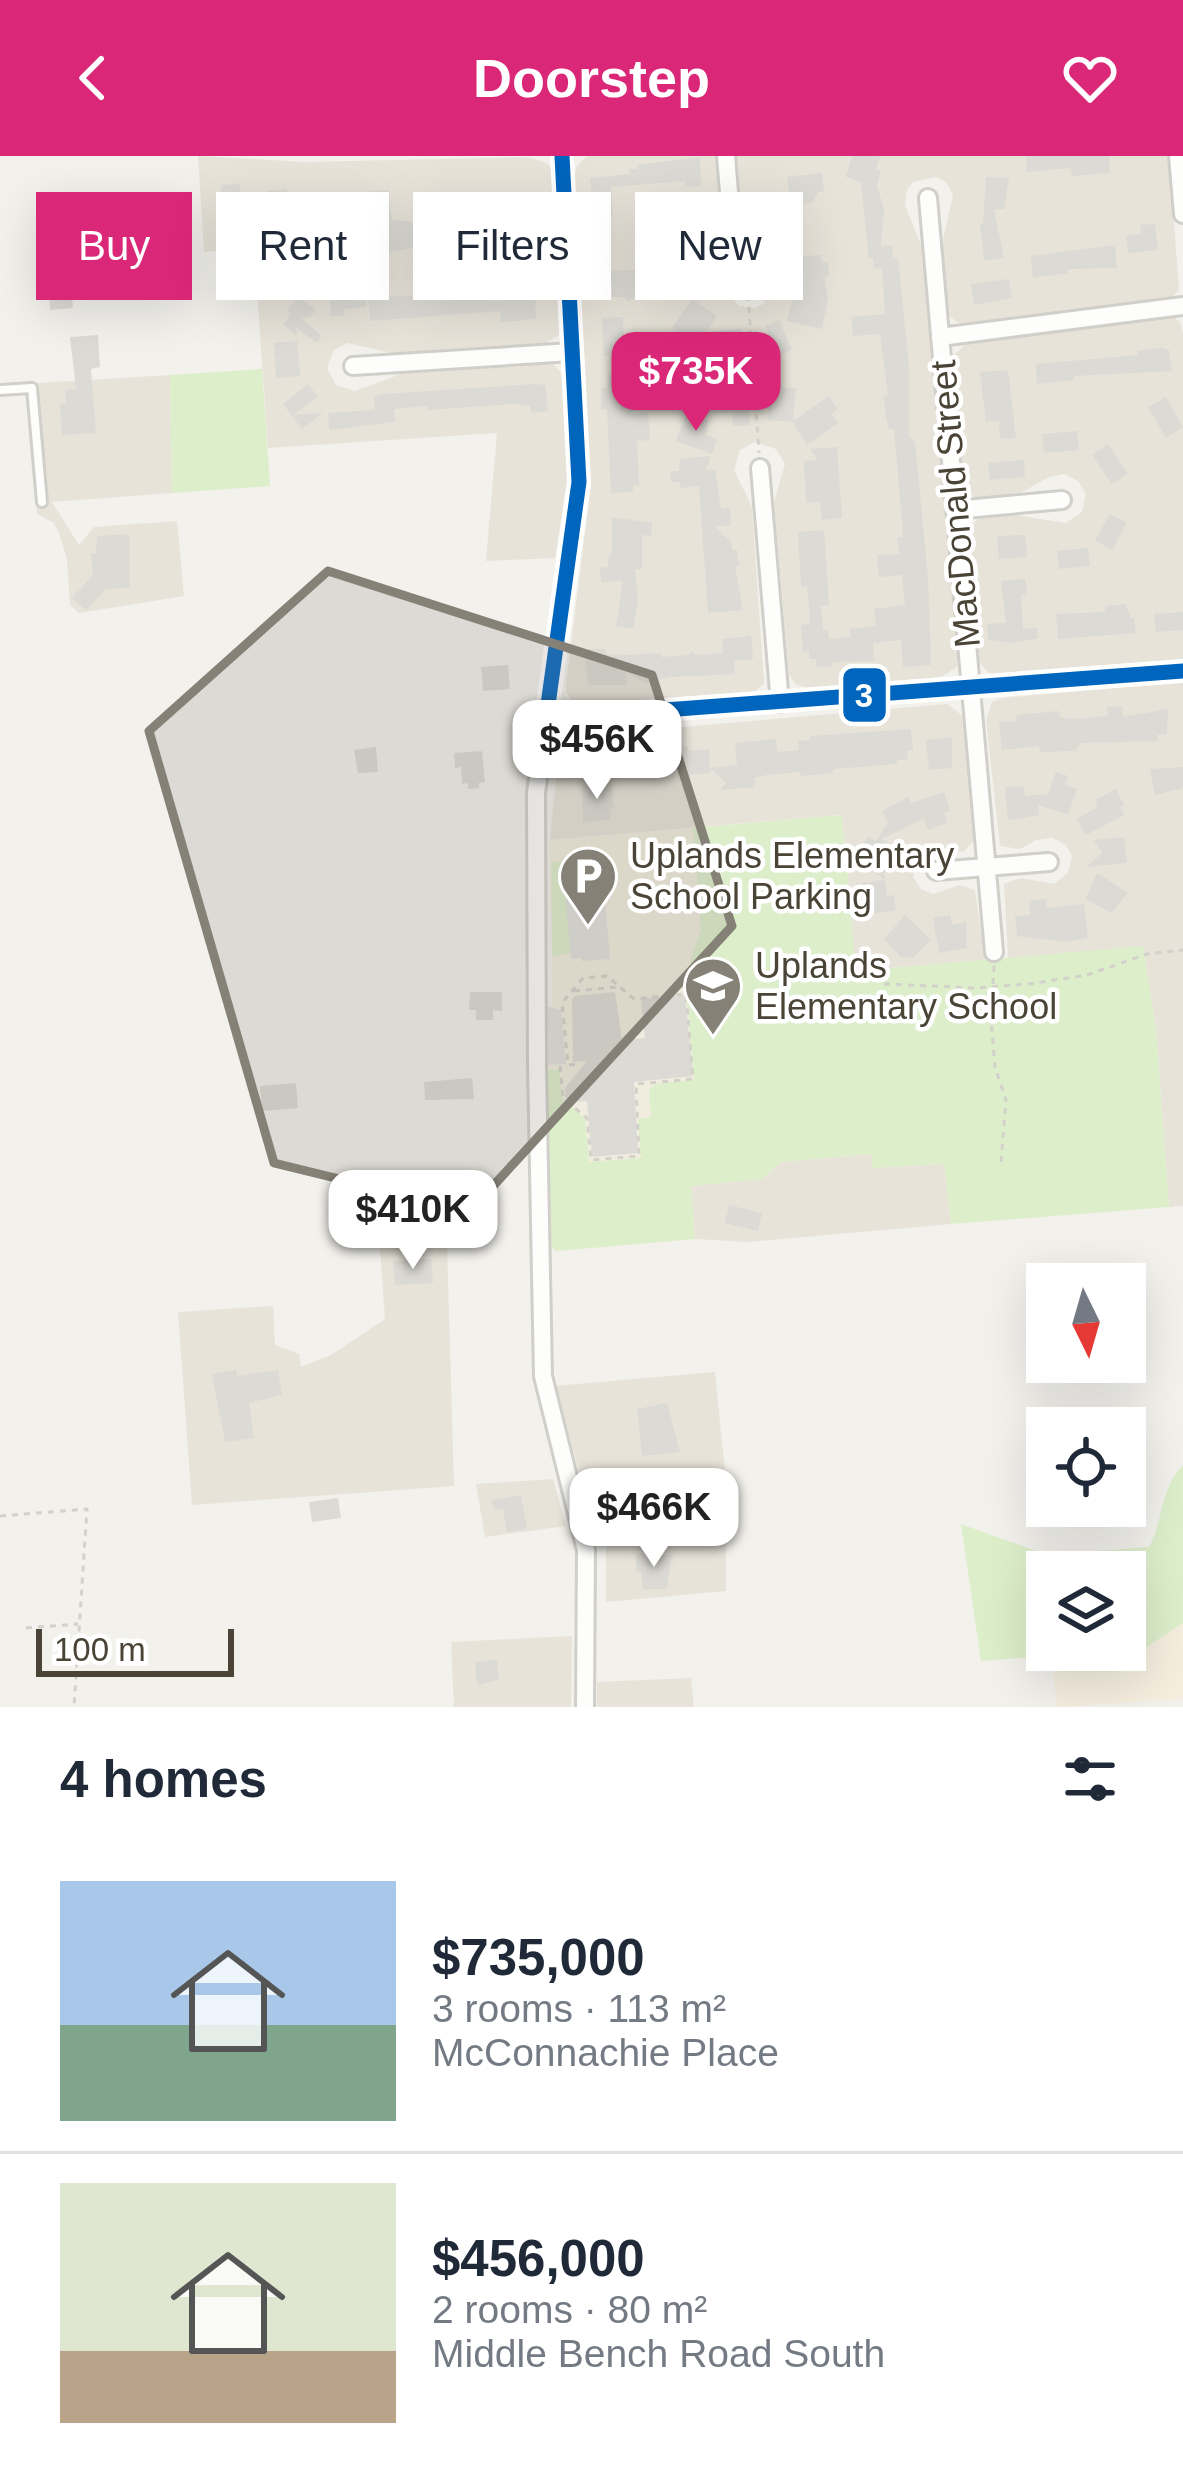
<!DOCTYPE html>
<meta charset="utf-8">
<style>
body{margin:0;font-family:Arial,sans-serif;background:#f2f2f3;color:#1f2937;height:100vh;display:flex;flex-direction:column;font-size:45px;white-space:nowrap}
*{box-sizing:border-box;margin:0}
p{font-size:39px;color:#747a83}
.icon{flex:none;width:66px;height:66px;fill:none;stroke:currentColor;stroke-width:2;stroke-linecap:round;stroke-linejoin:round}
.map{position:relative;height:1551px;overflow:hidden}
.drawer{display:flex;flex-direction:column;background:#fff;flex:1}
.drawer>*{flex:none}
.top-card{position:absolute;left:36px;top:36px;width:1113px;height:108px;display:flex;gap:24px}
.needle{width:78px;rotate:175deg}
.tools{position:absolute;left:1026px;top:1107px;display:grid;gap:24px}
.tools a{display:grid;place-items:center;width:120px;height:120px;border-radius:0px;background:#fff;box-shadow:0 12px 48px #0002;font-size:60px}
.scale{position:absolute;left:36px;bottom:30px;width:198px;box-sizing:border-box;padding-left:12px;border:6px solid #4a4437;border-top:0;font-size:33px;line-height:42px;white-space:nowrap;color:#4a4437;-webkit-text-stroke:9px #fff;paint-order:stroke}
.price{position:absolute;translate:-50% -102px;padding:0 27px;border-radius:24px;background:#fff;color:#222;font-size:39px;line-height:78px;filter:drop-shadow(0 3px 6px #0008)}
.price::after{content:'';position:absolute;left:50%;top:72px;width:36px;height:27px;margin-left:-18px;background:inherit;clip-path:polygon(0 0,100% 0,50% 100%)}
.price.active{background:#db2777;color:#fff}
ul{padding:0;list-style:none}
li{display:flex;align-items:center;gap:36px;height:300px;padding:0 60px}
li+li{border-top:3px solid #e0e1e3}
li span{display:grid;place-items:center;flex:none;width:336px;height:240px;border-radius:0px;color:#555}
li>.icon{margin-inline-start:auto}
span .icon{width:144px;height:144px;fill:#fffc;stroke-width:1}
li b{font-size:51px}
h2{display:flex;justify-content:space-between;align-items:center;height:144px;padding:0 60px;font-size:51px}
.tag{padding:0 42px;border-radius:0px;background:#fff;box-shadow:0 12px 48px #0002;font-size:42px;line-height:108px}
.tag.active{background:#db2777;color:#fff}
header{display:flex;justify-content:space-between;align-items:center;height:156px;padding:0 60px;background:#db2777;color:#fff;font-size:54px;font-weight:700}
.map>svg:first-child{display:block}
</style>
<header><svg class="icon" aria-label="back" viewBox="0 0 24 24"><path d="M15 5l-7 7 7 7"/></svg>Doorstep<svg class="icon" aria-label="heart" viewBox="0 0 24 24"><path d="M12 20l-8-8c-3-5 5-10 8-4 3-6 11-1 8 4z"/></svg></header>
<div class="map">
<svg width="1183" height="1551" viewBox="0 0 1183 1551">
<rect width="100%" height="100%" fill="#f2f1ec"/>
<path fill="#e7e3d9" d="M198,0l108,6 222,-5 19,6 6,7 6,165 -14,9 -148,10 -50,-11 -13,7 -7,18 9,17 19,6 51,-19 147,-9 11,14 6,86 -15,95 -69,3 11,-128 -229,15 -14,-200 -50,4z
M717,0l8,133 14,17 16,2 8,-4 10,-20 -5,-14 -23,-12 -9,-102h433l10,134 -9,9 -207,27 -14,-10 -7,-71 11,-51 -7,-12 -10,-5 -23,5 -6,8 -2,16 19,46 35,393 -2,22 -16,10 -134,11 -12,-4 -6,-10 -15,-172 11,-38 -9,-15 -21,-7 -15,8 -6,20 18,37 12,176 -10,10 -177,15 -11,-16v-7l25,-200 -17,-308 3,-11 10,-10z
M1173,161l7,5 3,11v326l-192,16 -12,-13 -9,-135 9,-9 37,-3 50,8 16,-11 4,-18 -8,-13 -13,-7 -16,3 -34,19 -37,3 -8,-4 -7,-10 -11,-128 14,-13z
M170,219l2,118 -120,9 27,43 15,-18 83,-6 7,75 -105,17 -9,-8 -3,-46 -8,-26 -5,-10 -17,-9 -1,-12 11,-1 -10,-118z
M1183,526v524l-14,1 -13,-178 -13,-82 -135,11 -4,-74 17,-6 33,6 14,-11 4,-17 -7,-12 -13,-6 -16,2 -16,9 -20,-3 -14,-126 6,-18 9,-4z
M947,548l16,12 12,124 -12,12 -30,-5 -11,4 -9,15 1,12 7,11 12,5 27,-9 15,5 10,70 -130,11 -14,-156 -291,25 9,-92 8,-11z
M872,998l2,14 70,-4 7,60 -203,18 -53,-3 -5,-53 72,-7 19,-17z
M447,1089l7,241 -262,19 -14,-193 95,-6 2,39 24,9 2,13 30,-12 54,-36 -5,-70z
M715,1216l11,110v109l-120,11v-65l-13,-18 -39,-133z
M553,1323l13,47 -81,11 -9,-53z
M572,1480l-1,71h-117l-3,-65z
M691,1522l3,29h-97v-25z"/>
<path fill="#f5eedf" d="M1183,1467v76l-126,8 -5,-46 87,-9z"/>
<path fill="#f0edde" d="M842,659l30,339 -91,8 -19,17 -71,7 4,53 -139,12 -5,-4 -6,-241 8,3 -3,-169z"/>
<path fill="#ddeecb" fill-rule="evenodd" d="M262,213l8,117 -98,7 -2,-118z
M842,659l14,156 287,-25 13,83 13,178 -218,17 -7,-60 -71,4 -2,-14 -90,8 -19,17 -71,7 4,53 -139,12 -5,-4 -3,-177 11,-1 3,30 23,19 4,44 52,-4 -3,-39 13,-2 -2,-26 6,-7 39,-4 -8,-87 6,-9 -2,-22 11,-33 -8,-101z
M563,705l8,92 -19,3 -1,-94z
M1183,1309v158l-44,29 -78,10 -9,-1 -2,-5 -69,5 -20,-137 86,31 102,-8c15,-28 11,-58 34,-82zM1047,1416h78v78h-78z"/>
<path fill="#e2e0dc" d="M601,698l9,105 -29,2 1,-3 -11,1 -9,-101z
M545,850l16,4 5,54 -20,1z"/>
<path fill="#dcdad4" d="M852,0h28l-4,14 5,1 -4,14 7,25 -3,36 11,-1 1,14 5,-1 11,111v67l6,6 13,136 3,87 -28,2 -2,-27 -28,3 1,18 -41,1v4l-16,1 -1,-8h-7v-8l-6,1 -2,-27 8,-1 1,-6 -3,-32 -6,1 -3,-55 26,-2 5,75 -8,1 2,24h5l1,9 22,-2 -1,-8 26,-3 -2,-17 31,-4 -3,-30 -23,2 -2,-22 22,-1 -2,-17h6v-5l-9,-103h-5l-4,-17 -1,-17h4l-8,-61 -27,2 -2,-19 34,-3 -3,-46 -8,1 -1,-11h-4l-8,-76 -15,-5z
M1026,0h83l1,17 -38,3 -1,-8 -44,4z
M700,1l1,29 -16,1v-6l-74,6 2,29 -16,1v-8l-4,1 -3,-32 40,-4 -1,-5h8v-4z
M822,17l2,18 -6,1 -6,11 -16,1 -1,-4 -5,1 -3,-24z
M986,21l23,1 -5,31h-10l10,49 -20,3 -4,-37 3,-1z
M240,28l2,30 -20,1 -1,-30z
M287,33l4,43 -17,1 -7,-42z
M389,34l3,30 24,2 2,25 -40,7 1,14 -15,1 -2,-26 16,-1 -2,-32 -15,2 -2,-20z
M473,36l6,71 -18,1 -2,-32 -22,-4 -2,-30z
M522,41v30h-4v6l-9,1 -1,-6h-9l-1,-22h7v-8z
M337,66l1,18 -21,1 1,15 -15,1 -2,-33z
M1155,68l3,26 -30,3 -2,-18 15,-1 -1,-9z
M694,73l7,18 -6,14 7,-1 1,17h-7l1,17 -26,2 -5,-13 4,-4 -1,-25 -23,2 -1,-18z
M1115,89l2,23 -49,1v4l-35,5 -2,-22z
M821,99l1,8 6,-1 1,14 -5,1 4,21 -6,31 -35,-8 8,-35 -3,-29z
M637,114l1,26 -10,5 -4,-4h-12v-12h-10v-14z
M70,121l3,31 -23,2 -2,-32z
M365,123l2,28 -24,2 1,7h-13l-2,-23 24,-1v-12z
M1009,123l3,19 -38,7 -3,-21z
M491,135l1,10 43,-3 1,21 -35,3 -1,-11 -130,10 -2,-23z
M298,141l18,13 -6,7 -9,1 21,18 -6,7 -20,-16 1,9 -14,-12 8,-10 -4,-4z
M692,143l25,17 -20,29 -25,-17z
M623,161l2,37 -21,2 -2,-38z
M779,164l13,30 -23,10 -9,-18 10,-4 -5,-12z
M741,173l2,34 -28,1 -1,-33z
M98,179l2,32 -9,2 5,64 -34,2 -2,-31 6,-1 -1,-13 11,-1 -6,-52z
M297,185l3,35 -24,2 -2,-35z
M1162,192l7,2 3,21 -98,5v4l-37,4 -1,-20 102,-9 -1,-4z
M1008,214l8,68 -16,1 -1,-18 -13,1 -6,-50z
M623,218v8l20,-1 5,6 1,6 -19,21 18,-1 2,27 -13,1 2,44h-6v7l-22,1 -4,-84h-6v-10l1,-11h6l-1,-13z
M308,228l10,13 -25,18 30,-2 -21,16 -19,-25z
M535,228l10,1 3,26 -17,2 -1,-7 -18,-2 -85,6v-4l-33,3 1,13 -66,8 -1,-17 47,-3 -1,-14 9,-2z
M747,231l3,38 -17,1 -1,-14 -19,2 -2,-24z
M769,231l27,1 -3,33 36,-25 9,13 -7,5 7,9 -31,22 -14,-23 -26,-2z
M1166,241l17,30 -17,11 -18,-31z
M687,256l21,8 -2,15 11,4 -5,15 -36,-13z
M1077,275l2,19 -35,3 -2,-19z
M1108,288l20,30 -16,10 -20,-29z
M837,291l5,71 -20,2 -2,-18 -14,1 -2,-42 14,-1 -8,-11z
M711,300l-5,14 9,-1 6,40 9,-1 1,17 -16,2 16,15 1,8h5l2,16 -4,1 8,43 -35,3 -9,-127 -19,2v-6h-9l-1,-11h9l1,-12z
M1024,304l1,17 -35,3 -2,-17z
M1110,358l17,9 -15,27 -17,-10z
M612,361l40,6 -1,13 -9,-1v34h-7l3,32 -5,28 -17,-3 7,-45 -22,1 -1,-14 8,-1v-9l4,-5z
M129,378l1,54 -24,1 -20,21 -14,-12 21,-23 -2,-22h5l1,-17z
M1025,379l2,22 -28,2 -2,-23z
M1088,392l2,18 -31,3 -2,-18z
M1025,423l2,16h-6l2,34 14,-1 1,10 -25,5 -25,-3 -1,-16 19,-1 -5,-42z
M1125,448l6,14h3l2,15 -78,6 -2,-25 49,-2v-6z
M1183,456v18l-27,2 -2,-18z
M751,480l2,23 -19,2 1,13 -64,3 -25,6 -20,-11 1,13h-39l-3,-36h20l1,5 19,1 36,-2v4l28,-2 3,-4 4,4 27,-2 -1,-14z
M508,509l2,24 -27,2 -2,-24z
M1122,550l1,11 45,-8 -1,25 -10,1 1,6 -77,2 -6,8 -35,1 -1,-6 -37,4 -3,-28 18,-1 -1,-6 43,-4 1,6 14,2 34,-3 -1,-9z
M911,573l2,21 -6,1 1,8 -11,1v4l-64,5v4l-32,3 -1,-4 -33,3 -13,3 1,9 -35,3 6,-7 -16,-15 1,5 -22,2v5l-10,1 -2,-9 -34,6 -10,-6 -2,-20 57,-6v5l21,-2 1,19 27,-3 -2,-22 41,-4 1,13 22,-2 -1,-9 12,-1v-4z
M952,581v31l-23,2 -3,-30z
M376,591l2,25 -20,1 -4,-23z
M482,595l3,31 -6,1v5l-11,1v-6l-6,1 -1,-17 -6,1 -1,-15z
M1183,611v21l-28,7 -5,-26z
M1056,616l12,4 -3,9 12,4 -9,26 -30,-10 1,10 -31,5 -3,-33 19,-1 1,10 23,-2z
M611,627l3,25 -4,1v11l-27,2 -1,-37z
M1116,633l8,16 -4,2 4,8 -38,20 -9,-16 19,-11 1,-9z
M944,636l6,19 -6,1 3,11 -19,7 -4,-12 -42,21 10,8 -3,6 2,18 -7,1 3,24 7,-1 2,16 -33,3 -6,-30 28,-4 -25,-18 3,-4 -7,-5 13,-17 7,5 12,-18 -6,-12 26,-14 3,6z
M1124,681l3,26 -40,4 15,-14 -8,-13z
M1097,717l31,20 -17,20 -25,-14z
M1046,743l1,9 37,-4 4,34 -21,4 -50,-6 -2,-20 15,-1 -1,-14z
M905,759l26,25 -18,18 -12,-1 -17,-18z
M950,759l2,10 14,-3 1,26 -28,5 -6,-35z
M470,836h32v19l-9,-1v10h-17v-10h-7z
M615,836l7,48 23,-2 -4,-39 44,-4 8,81 -59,6 4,71 -46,4 -5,-56 -15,1 -7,-5v-9l22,-27 -14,1 -1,-63 3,-3z
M472,922l2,21 -49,1 -1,-18z
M296,927l2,25 -36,3 -2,-25z
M729,1049l33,8 -4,18 -33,-8z
M431,1103l2,24 -38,2 -2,-24z
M1050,1206h48v8l-48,10z
M236,1214l1,6 41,-6 4,25 -33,8 5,35 -29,4 -13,-68z
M667,1247l13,49 -38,4 -5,-47z
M521,1339l6,34 -20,3 -4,-23 -9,1 -2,-10z
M338,1342l3,20 -29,4 -3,-20z
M636,1398l36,1 -5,34h-24l-2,-17h-5z
M497,1504l2,20 -22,5 -2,-23z"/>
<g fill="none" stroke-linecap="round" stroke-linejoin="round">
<g stroke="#d0cfc9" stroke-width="14">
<path id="service" d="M0,234l32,-2 10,114"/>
</g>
<g stroke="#d0cfc9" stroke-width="22">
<path id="minor" d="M562,0l17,326 -43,311 1,274 6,309 43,174 -1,157
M726,0l9,108 12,17
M1178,0l5,58
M928,42l66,754
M940,181l243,-31
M353,210l219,-14
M760,312l20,235
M955,354l107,-10
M546,563l637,-48
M936,715l113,-9"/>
</g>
<path stroke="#d2d1ca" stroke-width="3" stroke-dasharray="6 6" stroke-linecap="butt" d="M748,139l11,158
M994,810l-3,52 4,49 11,33 -5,62
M884,828l92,4 53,-4 58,-9 60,-21 36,-4
M574,835l44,-4
M569,909l12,-1
M560,910l3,32 24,20 4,42 48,-4 -3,-72 57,-5 -7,-85 -52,5 -27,-23 -24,2 -21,25 6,62
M0,1360l87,-7 -13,198
M26,1472l52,-4"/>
<use href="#service" stroke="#fdfdfc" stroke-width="8"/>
<use href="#minor" stroke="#fdfdfc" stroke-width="16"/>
<g stroke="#fff" stroke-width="24">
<path id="bus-1" d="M546,563l637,-48
M546,563l33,-237 -17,-326"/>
</g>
<use href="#bus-1" stroke="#0065bd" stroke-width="15"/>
</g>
<path fill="#858176" fill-opacity="0.2" stroke="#858176" stroke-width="9" stroke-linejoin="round" d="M328,415l324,104 80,251 -262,285 -196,-48 -125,-432z"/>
<defs>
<g id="parking-pin" transform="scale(3)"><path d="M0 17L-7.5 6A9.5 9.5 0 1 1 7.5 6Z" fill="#858176" stroke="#fff"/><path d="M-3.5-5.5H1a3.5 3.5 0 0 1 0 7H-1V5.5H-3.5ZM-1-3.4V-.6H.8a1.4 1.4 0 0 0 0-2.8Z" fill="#fff"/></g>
<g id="school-pin" transform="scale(3)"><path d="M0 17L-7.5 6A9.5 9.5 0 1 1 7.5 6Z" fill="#858176" stroke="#fff"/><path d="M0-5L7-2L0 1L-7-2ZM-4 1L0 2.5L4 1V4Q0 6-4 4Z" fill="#fff"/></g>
</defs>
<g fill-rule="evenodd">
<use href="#parking-pin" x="588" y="720"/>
<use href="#school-pin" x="713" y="830"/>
</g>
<g text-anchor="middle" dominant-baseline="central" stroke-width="9" stroke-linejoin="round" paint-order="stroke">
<g font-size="36" fill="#4a4437" stroke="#fff">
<text transform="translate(955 348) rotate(-95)">MacDonald Street</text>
</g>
<g font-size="36" fill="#4a4437" stroke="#fff" text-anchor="start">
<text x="630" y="699">Uplands Elementary<tspan x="630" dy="41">School Parking</tspan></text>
<text x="755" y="809">Uplands<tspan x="755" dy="41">Elementary School</tspan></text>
</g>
</g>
<rect stroke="#fff" stroke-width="4.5" x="841" y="510" width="47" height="58" rx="12" fill="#0065bd"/>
<g font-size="33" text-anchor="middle" font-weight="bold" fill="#fff">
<text x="864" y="551">3</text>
</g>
</svg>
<div class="tools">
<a><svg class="needle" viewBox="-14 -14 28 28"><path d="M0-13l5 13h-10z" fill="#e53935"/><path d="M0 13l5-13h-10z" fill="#747a83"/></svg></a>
<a><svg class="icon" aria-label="locate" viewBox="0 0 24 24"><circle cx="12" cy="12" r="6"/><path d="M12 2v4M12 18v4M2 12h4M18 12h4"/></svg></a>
<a><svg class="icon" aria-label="layers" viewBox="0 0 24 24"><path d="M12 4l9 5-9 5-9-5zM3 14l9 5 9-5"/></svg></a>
</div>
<div class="scale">100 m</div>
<b class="price active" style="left:696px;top:278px">$735K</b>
<b class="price" style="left:597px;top:646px">$456K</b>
<b class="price" style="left:413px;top:1116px">$410K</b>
<b class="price" style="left:654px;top:1414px">$466K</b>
<div class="top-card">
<a class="tag active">Buy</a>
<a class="tag">Rent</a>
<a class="tag">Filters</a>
<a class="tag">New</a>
</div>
</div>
<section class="drawer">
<h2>4 homes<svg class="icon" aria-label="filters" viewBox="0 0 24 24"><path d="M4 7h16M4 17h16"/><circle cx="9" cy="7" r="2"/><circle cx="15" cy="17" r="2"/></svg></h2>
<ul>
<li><span style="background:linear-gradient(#a9c7e8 60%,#7fa58c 0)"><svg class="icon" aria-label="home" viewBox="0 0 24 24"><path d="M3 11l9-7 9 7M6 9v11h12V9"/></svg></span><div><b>$735,000</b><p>3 rooms · 113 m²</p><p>McConnachie Place</p></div></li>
<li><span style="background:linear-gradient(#dfe7d0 70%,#b9a48a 0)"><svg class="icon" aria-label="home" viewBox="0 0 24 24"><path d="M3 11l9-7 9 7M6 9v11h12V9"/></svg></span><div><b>$456,000</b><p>2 rooms · 80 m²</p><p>Middle Bench Road South</p></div></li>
</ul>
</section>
